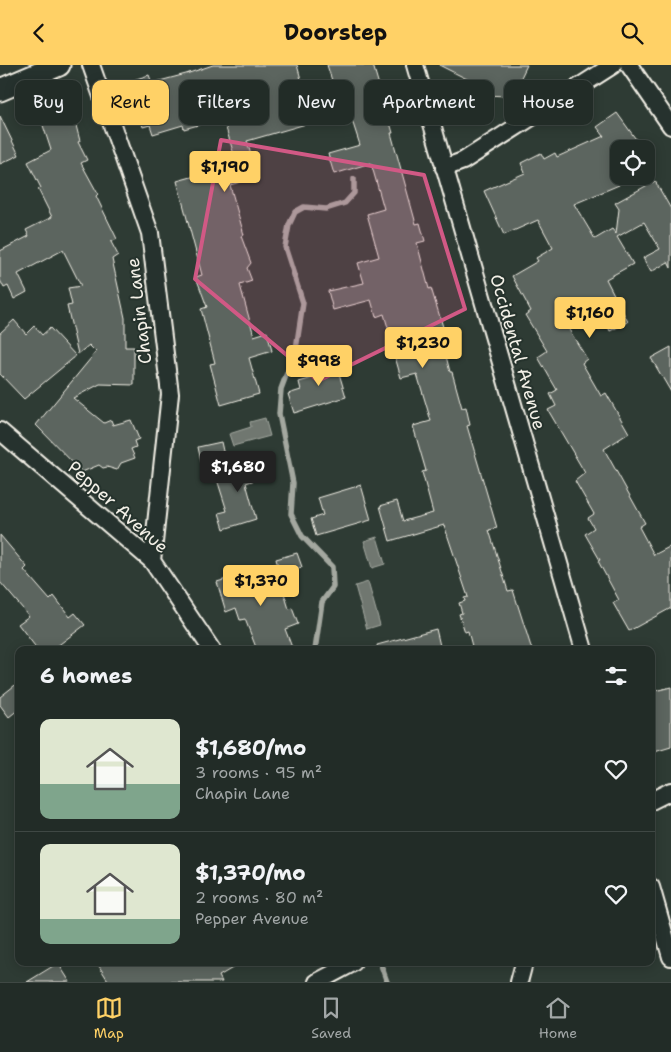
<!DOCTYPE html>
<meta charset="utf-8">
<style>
body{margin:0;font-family:"Shantell Sans",sans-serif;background:#2a342f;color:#f1f3f6;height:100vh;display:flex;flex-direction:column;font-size:19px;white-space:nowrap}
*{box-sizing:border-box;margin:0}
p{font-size:16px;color:#a2a7a7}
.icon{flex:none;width:28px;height:28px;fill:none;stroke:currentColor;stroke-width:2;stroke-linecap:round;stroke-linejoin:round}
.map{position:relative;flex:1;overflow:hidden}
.panel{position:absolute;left:15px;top:581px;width:640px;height:320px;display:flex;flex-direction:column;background:#222c27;border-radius:10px;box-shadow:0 2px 12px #0003,0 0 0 1px #3f4844}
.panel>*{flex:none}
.banner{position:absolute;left:15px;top:15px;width:641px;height:45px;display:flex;gap:10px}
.controls{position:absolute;left:610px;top:75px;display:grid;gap:10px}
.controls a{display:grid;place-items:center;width:45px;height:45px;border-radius:10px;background:#222c27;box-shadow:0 2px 12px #0003,0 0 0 1px #3f4844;font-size:25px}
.price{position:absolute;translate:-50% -42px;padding:0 11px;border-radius:5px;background:#ffd166;color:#111;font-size:16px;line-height:32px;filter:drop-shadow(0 1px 2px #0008)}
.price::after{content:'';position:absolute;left:50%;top:30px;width:15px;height:11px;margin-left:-8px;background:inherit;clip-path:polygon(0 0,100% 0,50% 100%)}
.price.current{background:#222;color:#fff}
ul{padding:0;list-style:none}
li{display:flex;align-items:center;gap:15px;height:125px;padding:0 25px}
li+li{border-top:1px solid #3f4844}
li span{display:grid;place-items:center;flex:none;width:140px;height:100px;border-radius:10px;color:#555}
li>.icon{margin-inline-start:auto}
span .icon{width:60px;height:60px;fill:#fffc;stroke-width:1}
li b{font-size:21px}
h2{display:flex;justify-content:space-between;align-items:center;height:60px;padding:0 25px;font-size:21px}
.tag{padding:0 18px;border-radius:10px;background:#222c27;box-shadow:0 2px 12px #0003,0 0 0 1px #3f4844;font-size:18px;line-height:45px}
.tag.current{background:#ffd166;color:#111}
header{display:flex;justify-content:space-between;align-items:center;height:65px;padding:0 25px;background:#ffd166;color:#111;font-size:22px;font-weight:700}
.dock{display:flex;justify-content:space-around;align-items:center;height:70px;border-top:1px solid #3f4844;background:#222c27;font-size:14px;color:#a2a7a7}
.dock a{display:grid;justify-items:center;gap:2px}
.dock .current{color:#ffd166}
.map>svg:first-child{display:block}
</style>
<header><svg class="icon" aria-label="back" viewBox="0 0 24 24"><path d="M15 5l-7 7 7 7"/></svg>Doorstep<svg class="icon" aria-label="search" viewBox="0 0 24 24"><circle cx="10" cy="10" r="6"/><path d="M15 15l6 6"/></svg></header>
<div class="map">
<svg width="671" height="917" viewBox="0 0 671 917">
<rect width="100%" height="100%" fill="#2e3b34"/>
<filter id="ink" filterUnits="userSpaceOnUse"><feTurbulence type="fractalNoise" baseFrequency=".02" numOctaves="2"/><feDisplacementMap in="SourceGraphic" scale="10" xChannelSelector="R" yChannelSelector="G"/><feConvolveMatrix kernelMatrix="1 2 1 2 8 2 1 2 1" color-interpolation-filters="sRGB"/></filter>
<g filter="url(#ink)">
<path fill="#6f7770" stroke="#a4a8a0" d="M265,353l5,18 -37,10 -4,-12 22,-7 -1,-5z
M377,472l8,27 -13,4 -8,-27z
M368,517l12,43 -13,4 -12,-43z"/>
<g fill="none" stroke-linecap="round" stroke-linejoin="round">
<path stroke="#a4a8a0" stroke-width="5.5" d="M315,585l7,-48 11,-15 -1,-20 -30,-31 -11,-22 2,-31 -14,-69 2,-25 15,-40 7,-46 -18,-56 4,-22 6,-13 9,-5 22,2 19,-6 9,-10v-14
M381,900l6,17"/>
</g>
<path fill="#5c655e" stroke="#f4f1e8" d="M213,0h84l16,57 -66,19 10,36 -27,8 14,50 -3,1 10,27 -4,5 5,13 -12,4 14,51 13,-4 5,19 -23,7 10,36 -38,11 -11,-41 5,-1 -14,-54 6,-2 -11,-30 6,-2 -25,-94 29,-8 -1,-6 30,-9 -12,-40 -39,11 -1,-4 -30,9 -3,-9 -7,2 -10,-34 4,-1 -4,-12 16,-5 3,8 34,-9z
M327,0h46l20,68h-2l25,91 4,-1 5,18 -8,2 12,46 2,-1 12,39 -4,1 11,44h2l10,36 4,-1 4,18 -3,1 30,102 -8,2 19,61 5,-1 19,60h-59l-5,-19 -3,1 -6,-18 3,-1 -3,-10 6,-2 -1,-3 4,-1 -24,-72 -54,16 -10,-35 17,-5 6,20 30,-8 -11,-41 4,-1 -13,-45 18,-5 -14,-47 -16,4 -7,-25 1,-1 -11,-38 -8,3 -5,-17 -38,10 -5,-19 36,-8 -6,-20 21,-6 -12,-43 17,-5 -13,-46 -37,11 -6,-20 32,-9 -10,-31 -32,10 -4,-15 25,-7z
M439,0h88l-14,29 -5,-2 -2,4 -20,-1 -5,-6 -9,-5 -1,-3z
M63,37l3,10 6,-2 8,31 -2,1 9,18 -6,3 17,31 -2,2 21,43 -6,3 7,13 -6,4 13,59v29h9v38l-34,-1 -27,14 31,25 7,-3 2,5 18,-5 8,19 -5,2 2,6 -5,2 4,9 -14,5 -4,7 -10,-3 -4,1 -4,-3 -17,7 -46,-47 60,-73 -7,-7 -11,9 -11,-48 5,-1 -4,-17 13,-2 -18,-36 -45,24 9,18 -13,7 -6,-13 -4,2 -4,-8v-29l29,-15 -3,-6 26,-13 -14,-28 3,-1 -13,-26 23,-12 -13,-40z
M617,48l26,36h-24v12l-8,6 8,18 -45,19 21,35 17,-10 4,5 3,-25 -4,-6 40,-22 16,28v59l-3,-6 -17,10 -8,-14 17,-9 -16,-27 -27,15 16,27 -27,15 22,43 -18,9 -13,-27 -32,19 22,36 -5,4 19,33 5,-3 23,40 -25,16 41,74 -6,4 15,28 17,-9v62l-42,23 -16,-28 6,-3 -21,-39 2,-1 -15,-26 9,-6 -6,-10 6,-4 -19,-33 10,-8 -37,-63 8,-4 -6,-12 7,-4 -19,-33 9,-6 -22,-36 6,-4 -19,-35 26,-15 -2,-3 17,-10 -15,-28 -34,15 -20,-44 41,-18 -4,-10 20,-10 3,6 11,-6 2,4 47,-21 -7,-9z
M0,51l19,39 -19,9z
M14,255l12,14 8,-8 8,9 8,-7 26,28 -52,43 -24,-25v-41z
M671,282v45l-20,-34z
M333,288l13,44 -52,16 -6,-19 13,-4 -2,-8 24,-7 -6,-18z
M221,377l4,18 -23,6 -4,-19z
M259,395l5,17 -18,6 10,36 -32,10 -5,-16 8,-2 -12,-38z
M361,420l10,35 -55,16 -5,-17 12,-4 -5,-17z
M0,470l27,32 -3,3 26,30 4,-4 16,21 5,-4 10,12 -33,25h-14l-20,-26 11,-8 -29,-34z
M297,488l5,14 -22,7 -4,-15z
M275,499l14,45 3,-1 6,16 -13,5 8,21h-36l-12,-31 -5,1 -4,-12 -10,4 -9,-30z
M436,564l5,21h-63l-1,-5z
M19,617v27l-10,8 -9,-12v-8z
M671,622v60l-20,6v-61z
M58,898l12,19h-43z
M97,898h144l-22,13 3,6h-113z"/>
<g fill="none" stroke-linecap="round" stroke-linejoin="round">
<g stroke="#f4f1e8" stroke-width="20">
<path id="minor" d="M91,0l59,168 20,161 -18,167
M415,0l169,585
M629,0l42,61
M444,103l19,-7 150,-96
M0,366l152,130 60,89
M651,736l20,-10
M651,822l20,70
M317,917l36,-19
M519,917l5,-19"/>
</g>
<g stroke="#f4f1e8" stroke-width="25">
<path id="tertiary" d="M0,25l59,-25"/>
</g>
<use href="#minor" stroke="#26332d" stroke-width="16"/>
<use href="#tertiary" stroke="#26332d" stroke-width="21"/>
</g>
</g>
<path fill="#d15985" fill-opacity="0.2" stroke="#d15985" stroke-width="4" stroke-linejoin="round" d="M221,75l203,35 41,134 -147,72 -123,-102z"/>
<g text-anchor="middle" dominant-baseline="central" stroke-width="4" stroke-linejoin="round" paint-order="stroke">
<g font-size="18" fill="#f4f1e8" stroke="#26332d">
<text transform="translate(139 246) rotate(-97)">Chapin Lane</text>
<text transform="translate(518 287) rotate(74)">Occidental Avenue</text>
<text transform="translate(118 442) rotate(42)">Pepper Avenue</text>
</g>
</g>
</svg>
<div class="controls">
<a><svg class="icon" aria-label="locate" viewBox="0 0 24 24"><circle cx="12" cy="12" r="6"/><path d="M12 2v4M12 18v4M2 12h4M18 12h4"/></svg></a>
</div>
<b class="price" style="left:225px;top:128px">$1,190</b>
<b class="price" style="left:590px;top:274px">$1,160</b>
<b class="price" style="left:423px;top:304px">$1,230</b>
<b class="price" style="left:319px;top:322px">$998</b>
<b class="price current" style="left:238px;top:428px">$1,680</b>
<b class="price" style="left:261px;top:542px">$1,370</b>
<div class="banner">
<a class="tag">Buy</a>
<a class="tag current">Rent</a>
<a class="tag">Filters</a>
<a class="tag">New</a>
<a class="tag">Apartment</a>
<a class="tag">House</a>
</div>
<section class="panel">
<h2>6 homes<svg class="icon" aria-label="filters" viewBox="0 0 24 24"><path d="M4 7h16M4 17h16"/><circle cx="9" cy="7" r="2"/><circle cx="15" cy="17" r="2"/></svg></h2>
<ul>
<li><span style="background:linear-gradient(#dfe7d0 65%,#7fa58c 0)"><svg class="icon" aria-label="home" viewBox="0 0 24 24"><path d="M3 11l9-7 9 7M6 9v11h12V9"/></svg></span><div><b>$1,680/mo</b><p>3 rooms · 95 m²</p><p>Chapin Lane</p></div><svg class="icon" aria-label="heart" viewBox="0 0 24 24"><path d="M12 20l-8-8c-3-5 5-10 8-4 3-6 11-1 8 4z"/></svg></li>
<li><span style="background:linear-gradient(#dfe7d0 75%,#7fa58c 0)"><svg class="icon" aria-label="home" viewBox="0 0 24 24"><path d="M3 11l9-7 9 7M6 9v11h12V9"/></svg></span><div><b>$1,370/mo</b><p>2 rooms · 80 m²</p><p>Pepper Avenue</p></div><svg class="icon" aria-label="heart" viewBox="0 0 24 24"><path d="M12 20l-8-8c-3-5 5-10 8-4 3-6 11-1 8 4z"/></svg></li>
</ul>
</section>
</div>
<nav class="dock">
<a class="current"><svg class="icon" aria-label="map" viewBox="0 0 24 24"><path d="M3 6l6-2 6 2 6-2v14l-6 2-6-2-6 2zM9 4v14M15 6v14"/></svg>Map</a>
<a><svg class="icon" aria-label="saved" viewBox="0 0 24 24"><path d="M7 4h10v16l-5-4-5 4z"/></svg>Saved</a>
<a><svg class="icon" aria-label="home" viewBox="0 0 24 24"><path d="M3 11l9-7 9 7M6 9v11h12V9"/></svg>Home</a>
</nav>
